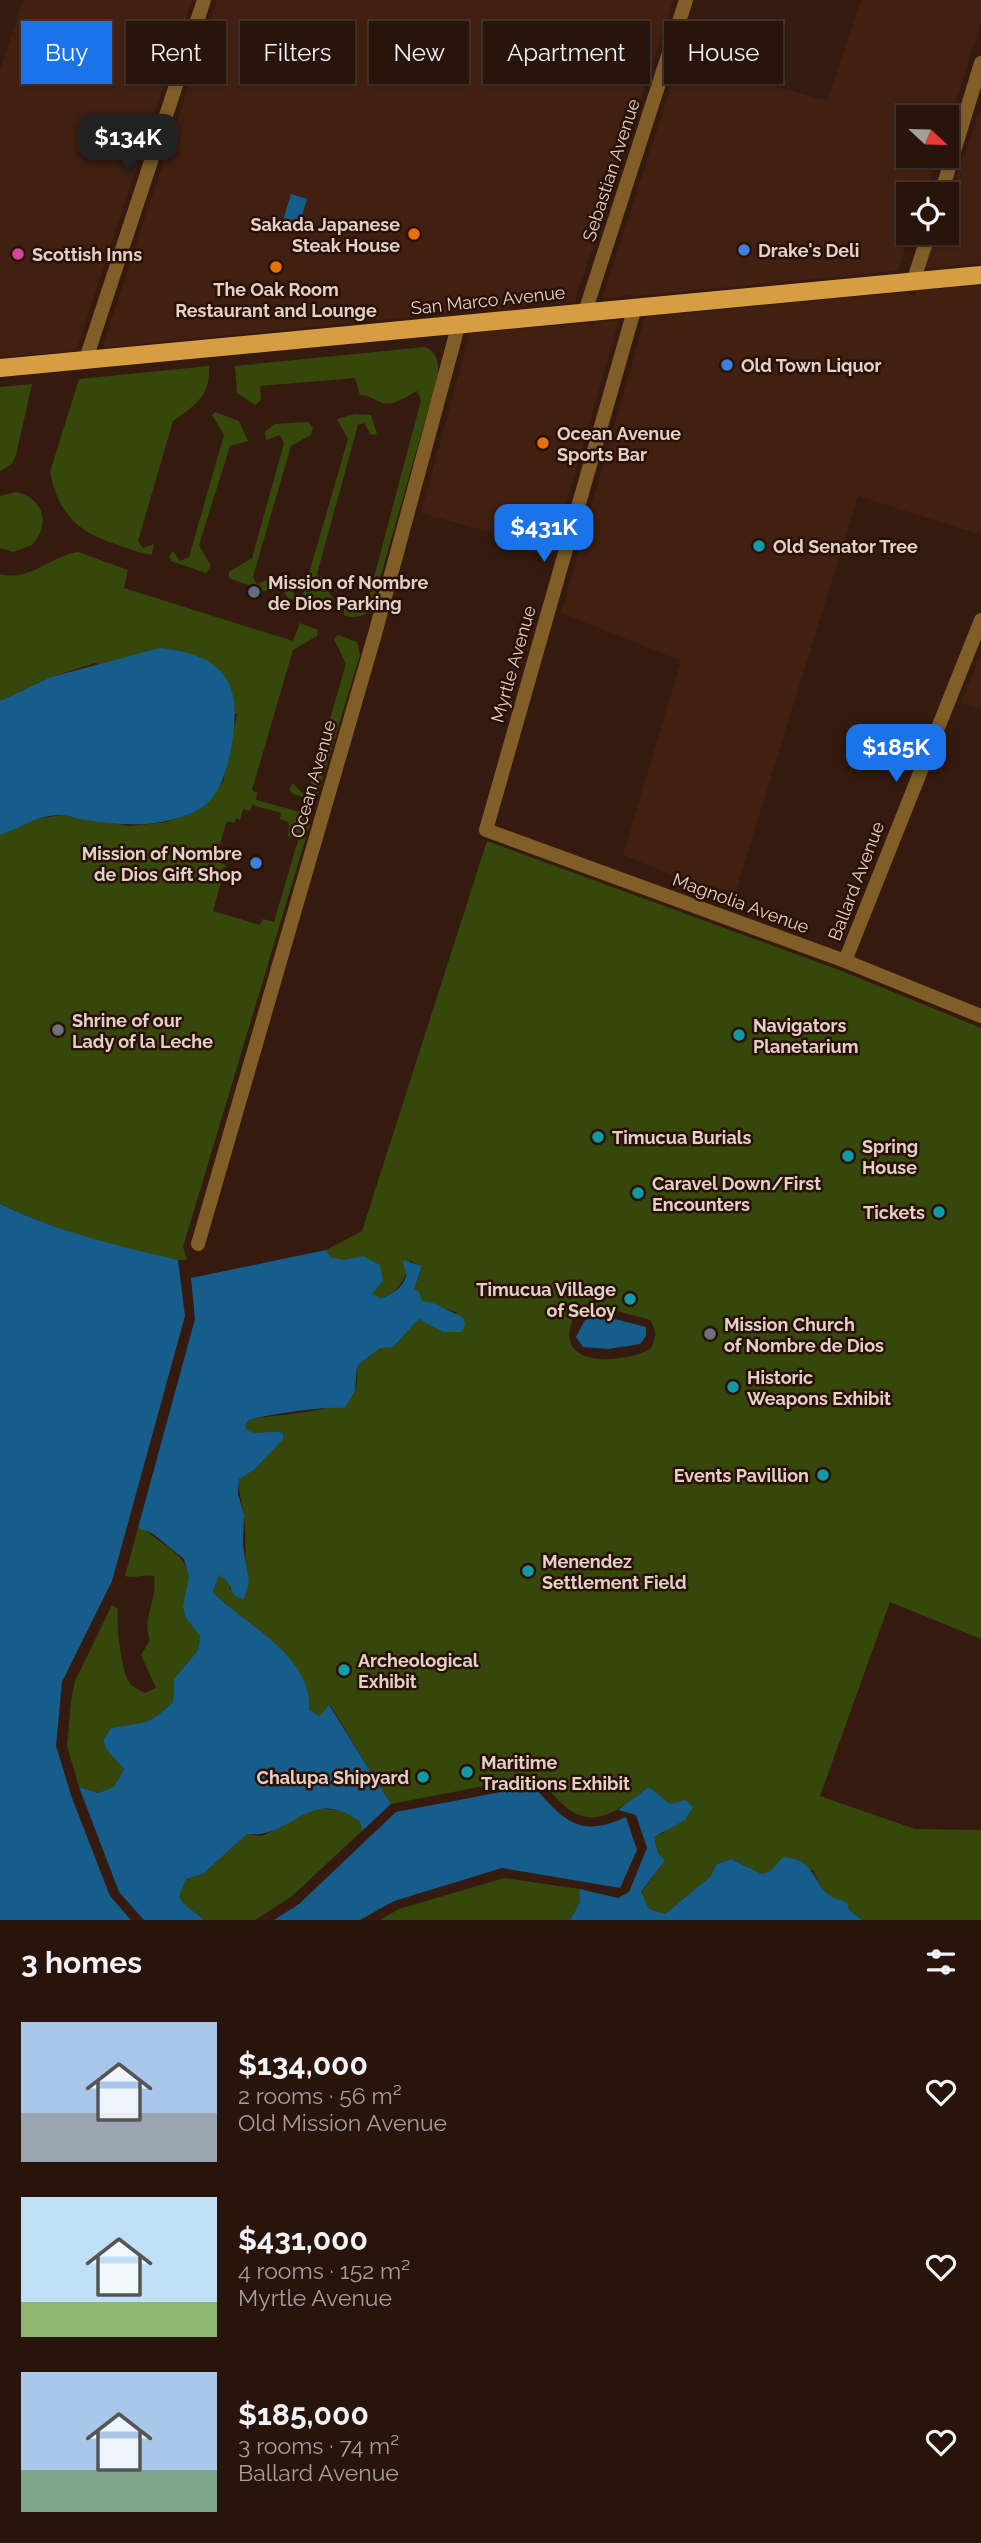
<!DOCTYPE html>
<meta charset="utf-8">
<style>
body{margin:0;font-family:Raleway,sans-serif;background:#342119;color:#f1f3f6;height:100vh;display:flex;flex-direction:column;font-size:26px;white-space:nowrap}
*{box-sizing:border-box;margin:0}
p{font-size:23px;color:#a59e9d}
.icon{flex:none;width:38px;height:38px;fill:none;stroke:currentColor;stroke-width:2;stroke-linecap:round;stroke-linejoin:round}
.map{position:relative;height:1920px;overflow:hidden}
.side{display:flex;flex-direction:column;background:#28140b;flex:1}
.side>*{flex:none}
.top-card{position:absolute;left:21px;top:21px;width:940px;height:63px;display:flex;gap:14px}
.needle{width:46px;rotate:112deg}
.fabs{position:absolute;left:896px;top:105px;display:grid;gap:14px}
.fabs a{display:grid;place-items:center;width:63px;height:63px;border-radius:0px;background:#28140b;box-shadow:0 2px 5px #0004,0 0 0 2px #44332c;font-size:35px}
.price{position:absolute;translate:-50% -60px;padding:0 16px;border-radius:14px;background:#1a73e8;color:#fff;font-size:23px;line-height:46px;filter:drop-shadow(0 2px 4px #0008)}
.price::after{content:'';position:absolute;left:50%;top:42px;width:21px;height:16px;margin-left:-10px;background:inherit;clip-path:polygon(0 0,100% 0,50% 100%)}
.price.current{background:#222;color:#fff}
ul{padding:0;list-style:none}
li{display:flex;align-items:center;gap:21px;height:175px;padding:0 21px}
li span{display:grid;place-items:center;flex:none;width:196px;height:140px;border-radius:0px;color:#555}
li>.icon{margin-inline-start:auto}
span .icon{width:84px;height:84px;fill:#fffc;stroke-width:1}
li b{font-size:30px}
h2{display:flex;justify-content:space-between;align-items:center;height:84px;padding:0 21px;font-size:30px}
.pill{padding:0 24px;border-radius:0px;background:#28140b;box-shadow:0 2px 5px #0004,0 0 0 2px #44332c;font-size:24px;line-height:63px}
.pill.current{background:#1a73e8;color:#fff}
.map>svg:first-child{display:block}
</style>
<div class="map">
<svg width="981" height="1920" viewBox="0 0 981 1920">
<rect width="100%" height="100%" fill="#351a0f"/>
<path fill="#412011" d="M23,0h169l-116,351 -76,6v-287z
M217,0h456l-98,301 -116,11 -9,-2 -1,3 -347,35z
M861,0h120v22l-34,107v-12h-39v39h30l-14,38h-16l3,39 -14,38 -262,25 -9,-2 -1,3 -23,2 78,-240 147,42z
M981,108v155l-57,6 13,-36h10v-29z
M981,285v250l-123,-39 -125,404 -110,-45 58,-194 -120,-48 84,-296 261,-25 9,4 1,-5z
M619,320l-66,230 -132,-37 49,-180 115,-10 8,3 1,-4z
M981,653v57l-20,-7z"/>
<path fill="#35470b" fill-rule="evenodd" d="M425,347c12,5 14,15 13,28l-67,235c-8,7 -17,9 -27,5v-6l25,-13 52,-196 -4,-9c-10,5 -23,15 -34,12 -10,-3 -12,-8 -23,-8l-5,-17 -95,8 1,14 -6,5 -18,-12 -2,-27z
M209,366c2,29 -14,40 -36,55l-35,120 5,7 11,-4 -2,10c-10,1 -21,-5 -31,-8 -41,-13 -62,-29 -71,-74l29,-93z
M32,384l-16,71 -4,9 -12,7v-84z
M215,412l24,9 9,20 -18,5 -31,99 12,21 -5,7 -35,-12 -2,-5 4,-5 7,10 9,-4 35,-122 -12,-20z
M355,414l16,1 6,19 -6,1 -7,-12 -6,2 -41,149 17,26 -3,6 -11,2 -32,-10 -4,-6 5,-6 7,11 7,-3 45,-155 -11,-20z
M308,422l5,6 -2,7 -20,11 -38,131 4,7 12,-5v10l-5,2 -35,-13v-6l23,-14 32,-115 -4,-8 -14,5 -1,-9 10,-7z
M16,492c28,6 35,33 16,53l-19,7 -13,-4v-52z
M78,552l50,18 -4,18 169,53 7,-18 18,7 -1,6 -24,14 -41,140 5,3 -1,7 48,13 6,11 -127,423 4,13c-42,2 -148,-37 -187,-56v-369l33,-15 28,-5 69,11 37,-4 30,-11 26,-29 14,-68 -142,-51 -44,14 -51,24v-127c30,8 50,-18 78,-22zM252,805l29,8 -1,6 9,3 -1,14 10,4 -24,82 -11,-3 -3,6 -47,-14 13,-46 -11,-4 12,-40 7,2 2,-5 4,2 3,-11 7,2z
M338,635l19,7 3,13 -42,139 -8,5 -17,-5 -4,-5 4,-6 9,10 7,-3 37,-126 -12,-25z
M487,841l355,130 139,57v611l-91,-37 -70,194 95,33 66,1v90h-119l-13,-10 -3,-8c-20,-4 -25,-13 -33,-32l-42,1 -9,3 -31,-15 -14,5 -7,13 -45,37 -16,-5 -8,-16 24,-33 -7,-7 -4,-17 10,-3 6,-29 -21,-17c-30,22 -56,48 -90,14 -10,-10 -15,-20 -29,-24l-139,27 -61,-99 -10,11 -11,-6c-7,-63 -56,-77 -96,-118l6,-17 9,6 2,8 19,-8c-6,-24 -2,-41 -5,-63 -1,-14 -6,-24 -5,-39l25,-19 -11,-26 -7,-4 -1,-5 4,-5c22,-6 94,-6 105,-27 4,-7 3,-19 3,-27l23,-18 13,-1 26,-28 7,2 32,-8 -36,-12 -8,-11 8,-23 -13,-7c-3,19 -9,31 -28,38l-10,-4 12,-13 -20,-25 -19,5 -14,-4 -4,-7 36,-19zM599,1306l51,14c7,11 7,17 0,29 -28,16 -102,19 -75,-34z
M138,1528c10,2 14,8 23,14 27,18 35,32 22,65l17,29 -2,14 -24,29 -1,23c-23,22 -31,23 -62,26l-8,12 3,9 18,20 -10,18 -16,6 -19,-6 -12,-41 4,-45 4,-20 37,-76 6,4c-2,15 3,64 12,74 3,5 10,7 15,10l11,-5 -15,-33 9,-15c-9,-21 8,-40 4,-64 -11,-2 -19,3 -29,0z
M316,1808l30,3 14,11 2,9 -71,66 -36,23h-52c-8,-10 -18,-12 -24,-23l7,-18 17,-5 44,-40 15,2z
M504,1878l76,11v13l-10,18h-190l19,-11z"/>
<path fill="#175d8b" d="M291,194l16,5 -10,33 -16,-5z
M160,648c72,8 83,41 70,106 -5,22 -12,46 -34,57 -35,17 -73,15 -110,9 -8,-1 -18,-5 -26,-5 -22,0 -40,13 -60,20v-134l51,-24z
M0,1204c56,27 117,42 178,56l7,56 -73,265 -50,101 -6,64 16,52 38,98 21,24h-131z
M326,1250l4,7 14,3 19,-4 17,9 3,16 -11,13 9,4c11,-4 22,-10 25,-22 1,-5 -3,-10 -3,-16l19,6 -8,24 5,2 3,9 11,2 31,15 1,7 -4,7h-18l-24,-13 -26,28 -13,1 -23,18 -2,25 -10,17c-20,-2 -76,6 -96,12l-4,5 2,5c11,7 24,-1 36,3v6l-28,30 -16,10 -1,15 6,21 -1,31 6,35 -5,18 -9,-3 -8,-15 -8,-6 -6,17c32,34 100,63 96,118l11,6 9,-11 62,99 -29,27 -2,-9c-50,-38 -67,17 -113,12l-44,40 -17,5 -7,18c6,11 16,13 24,23h-59l-25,-28 -40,-105 19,6 16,-6 10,-18 -18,-20 -3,-9 8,-12c34,-6 35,-1 62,-26l1,-23 24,-29 2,-14 -14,-18 -3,-11 6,-30 -5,-18 -32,-26 -14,-5 57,-209 -4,-41z
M603,1316l43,11v9l-6,8 -32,5 -25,-2 -7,-10 9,-17z
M533,1786c31,34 46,53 93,31l11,33 -17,38 -118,-20 -108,33 -34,19h-86l25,-16 97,-92z
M649,1787l21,17 15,-4 8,7 -8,13 -31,17 4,16 7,7 -24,32 8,17 16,5 45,-37 7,-13 14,-5 31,15 9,-3 12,-14c41,3 25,38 64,45l2,8 13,10h-292l10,-18v-13l38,9 11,-6 18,-44 -11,-33 -18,-5z"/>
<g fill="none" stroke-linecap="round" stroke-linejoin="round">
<path stroke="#815e28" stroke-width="14" d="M941,194l40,-131
M913,282l16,-49
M635,307l-149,523 359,131 136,55
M585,312l101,-312
M86,359l118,-359
M845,961l136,-341
M198,1244l177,-610 84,-311"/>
<path stroke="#d69d42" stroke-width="18" d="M0,368l981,-93"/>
</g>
<g fill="#e8710a" stroke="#2a1106" stroke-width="2.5">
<circle cx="414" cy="234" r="7"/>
<circle cx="276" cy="267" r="7"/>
<circle cx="543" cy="443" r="7"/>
</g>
<g fill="#3f7fe0" stroke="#2a1106" stroke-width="2.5">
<circle cx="744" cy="250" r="7"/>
<circle cx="727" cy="365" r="7"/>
<circle cx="256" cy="863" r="7"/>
</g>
<circle fill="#d1479c" stroke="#2a1106" stroke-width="2.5" cx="18" cy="254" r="7"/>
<g fill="#0f9aa8" stroke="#2a1106" stroke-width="2.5">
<circle cx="759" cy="546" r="7"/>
<circle cx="739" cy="1035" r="7"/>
<circle cx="598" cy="1137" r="7"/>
<circle cx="848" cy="1156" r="7"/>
<circle cx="638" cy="1193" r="7"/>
<circle cx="939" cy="1212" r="7"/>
<circle cx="630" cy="1299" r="7"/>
<circle cx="733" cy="1387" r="7"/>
<circle cx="823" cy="1475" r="7"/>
<circle cx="528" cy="1571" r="7"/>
<circle cx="344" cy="1670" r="7"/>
<circle cx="467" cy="1772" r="7"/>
<circle cx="423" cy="1777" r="7"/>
</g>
<circle fill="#5c6f8a" stroke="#2a1106" stroke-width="2.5" cx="254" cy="592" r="7"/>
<g fill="#6b7280" stroke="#2a1106" stroke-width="2.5">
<circle cx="58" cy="1030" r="7"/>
<circle cx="710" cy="1334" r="7"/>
</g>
<g text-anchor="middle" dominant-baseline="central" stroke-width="5" stroke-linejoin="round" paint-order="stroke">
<g font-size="18" fill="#e3d0c9" stroke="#2a1106">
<text transform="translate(611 170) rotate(-72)">Sebastian Avenue</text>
<text transform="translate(488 300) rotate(-6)">San Marco Avenue</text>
<text transform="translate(513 664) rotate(-74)">Myrtle Avenue</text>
<text transform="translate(313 779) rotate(-74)">Ocean Avenue</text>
<text transform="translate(856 881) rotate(-69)">Ballard Avenue</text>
<text transform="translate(741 903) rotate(20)">Magnolia Avenue</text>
</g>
<g font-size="18" font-weight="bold" fill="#e3d0c9" stroke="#2a1106" text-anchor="start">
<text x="400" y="224" text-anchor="end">Sakada Japanese<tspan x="400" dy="21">Steak House</tspan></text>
<text x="758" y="250">Drake's Deli</text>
<text x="32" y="254">Scottish Inns</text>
<text x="276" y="289" text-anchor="middle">The Oak Room<tspan x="276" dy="21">Restaurant and Lounge</tspan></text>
<text x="741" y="365">Old Town Liquor</text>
<text x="557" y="433">Ocean Avenue<tspan x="557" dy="21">Sports Bar</tspan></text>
<text x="773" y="546">Old Senator Tree</text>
<text x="268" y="582">Mission of Nombre<tspan x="268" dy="21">de Dios Parking</tspan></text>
<text x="242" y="853" text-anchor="end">Mission of Nombre<tspan x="242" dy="21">de Dios Gift Shop</tspan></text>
<text x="72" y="1020">Shrine of our<tspan x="72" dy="21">Lady of la Leche</tspan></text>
<text x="753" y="1025">Navigators<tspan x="753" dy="21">Planetarium</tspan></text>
<text x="612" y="1137">Timucua Burials</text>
<text x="862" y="1146">Spring<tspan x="862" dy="21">House</tspan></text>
<text x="652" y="1183">Caravel Down/First<tspan x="652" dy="21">Encounters</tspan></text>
<text x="925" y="1212" text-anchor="end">Tickets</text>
<text x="616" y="1289" text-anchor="end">Timucua Village<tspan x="616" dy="21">of Seloy</tspan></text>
<text x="724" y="1324">Mission Church<tspan x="724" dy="21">of Nombre de Dios</tspan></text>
<text x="747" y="1377">Historic<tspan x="747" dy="21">Weapons Exhibit</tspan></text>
<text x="809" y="1475" text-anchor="end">Events Pavillion</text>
<text x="542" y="1561">Menendez<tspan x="542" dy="21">Settlement Field</tspan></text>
<text x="358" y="1660">Archeological<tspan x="358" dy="21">Exhibit</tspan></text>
<text x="481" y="1762">Maritime<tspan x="481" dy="21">Traditions Exhibit</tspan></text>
<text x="409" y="1777" text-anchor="end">Chalupa Shipyard</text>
</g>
</g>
</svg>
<div class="fabs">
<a><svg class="needle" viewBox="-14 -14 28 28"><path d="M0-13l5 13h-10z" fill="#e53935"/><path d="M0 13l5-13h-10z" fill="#a59e9d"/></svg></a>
<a><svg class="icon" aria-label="locate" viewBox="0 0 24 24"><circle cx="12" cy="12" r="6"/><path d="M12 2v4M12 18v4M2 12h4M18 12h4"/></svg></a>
</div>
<b class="price current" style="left:128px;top:174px">$134K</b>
<b class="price" style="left:544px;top:564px">$431K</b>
<b class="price" style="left:896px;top:784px">$185K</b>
<div class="top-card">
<a class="pill current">Buy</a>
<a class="pill">Rent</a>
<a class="pill">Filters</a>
<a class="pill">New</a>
<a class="pill">Apartment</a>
<a class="pill">House</a>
</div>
</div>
<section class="side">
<h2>3 homes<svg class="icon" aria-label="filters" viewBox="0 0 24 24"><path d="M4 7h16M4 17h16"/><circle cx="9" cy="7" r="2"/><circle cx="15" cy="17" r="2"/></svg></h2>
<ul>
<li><span style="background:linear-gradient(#a9c7e8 65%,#9aa5b1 0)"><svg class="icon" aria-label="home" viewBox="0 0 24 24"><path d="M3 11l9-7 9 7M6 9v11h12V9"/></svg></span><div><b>$134,000</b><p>2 rooms · 56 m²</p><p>Old Mission Avenue</p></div><svg class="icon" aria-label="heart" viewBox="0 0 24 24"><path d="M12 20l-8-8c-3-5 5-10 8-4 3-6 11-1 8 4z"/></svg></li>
<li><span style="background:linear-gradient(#bfe0f5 75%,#8fb573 0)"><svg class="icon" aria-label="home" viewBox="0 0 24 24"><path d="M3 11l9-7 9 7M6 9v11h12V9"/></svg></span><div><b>$431,000</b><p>4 rooms · 152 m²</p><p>Myrtle Avenue</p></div><svg class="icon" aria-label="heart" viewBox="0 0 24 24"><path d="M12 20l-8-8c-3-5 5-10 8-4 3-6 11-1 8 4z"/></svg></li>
<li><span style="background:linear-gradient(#a9c7e8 70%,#7fa58c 0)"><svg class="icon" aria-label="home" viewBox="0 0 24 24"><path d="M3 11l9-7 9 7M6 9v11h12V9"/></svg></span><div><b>$185,000</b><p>3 rooms · 74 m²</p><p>Ballard Avenue</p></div><svg class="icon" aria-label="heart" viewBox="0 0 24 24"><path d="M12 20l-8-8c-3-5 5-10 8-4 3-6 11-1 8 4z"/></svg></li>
</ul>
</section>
